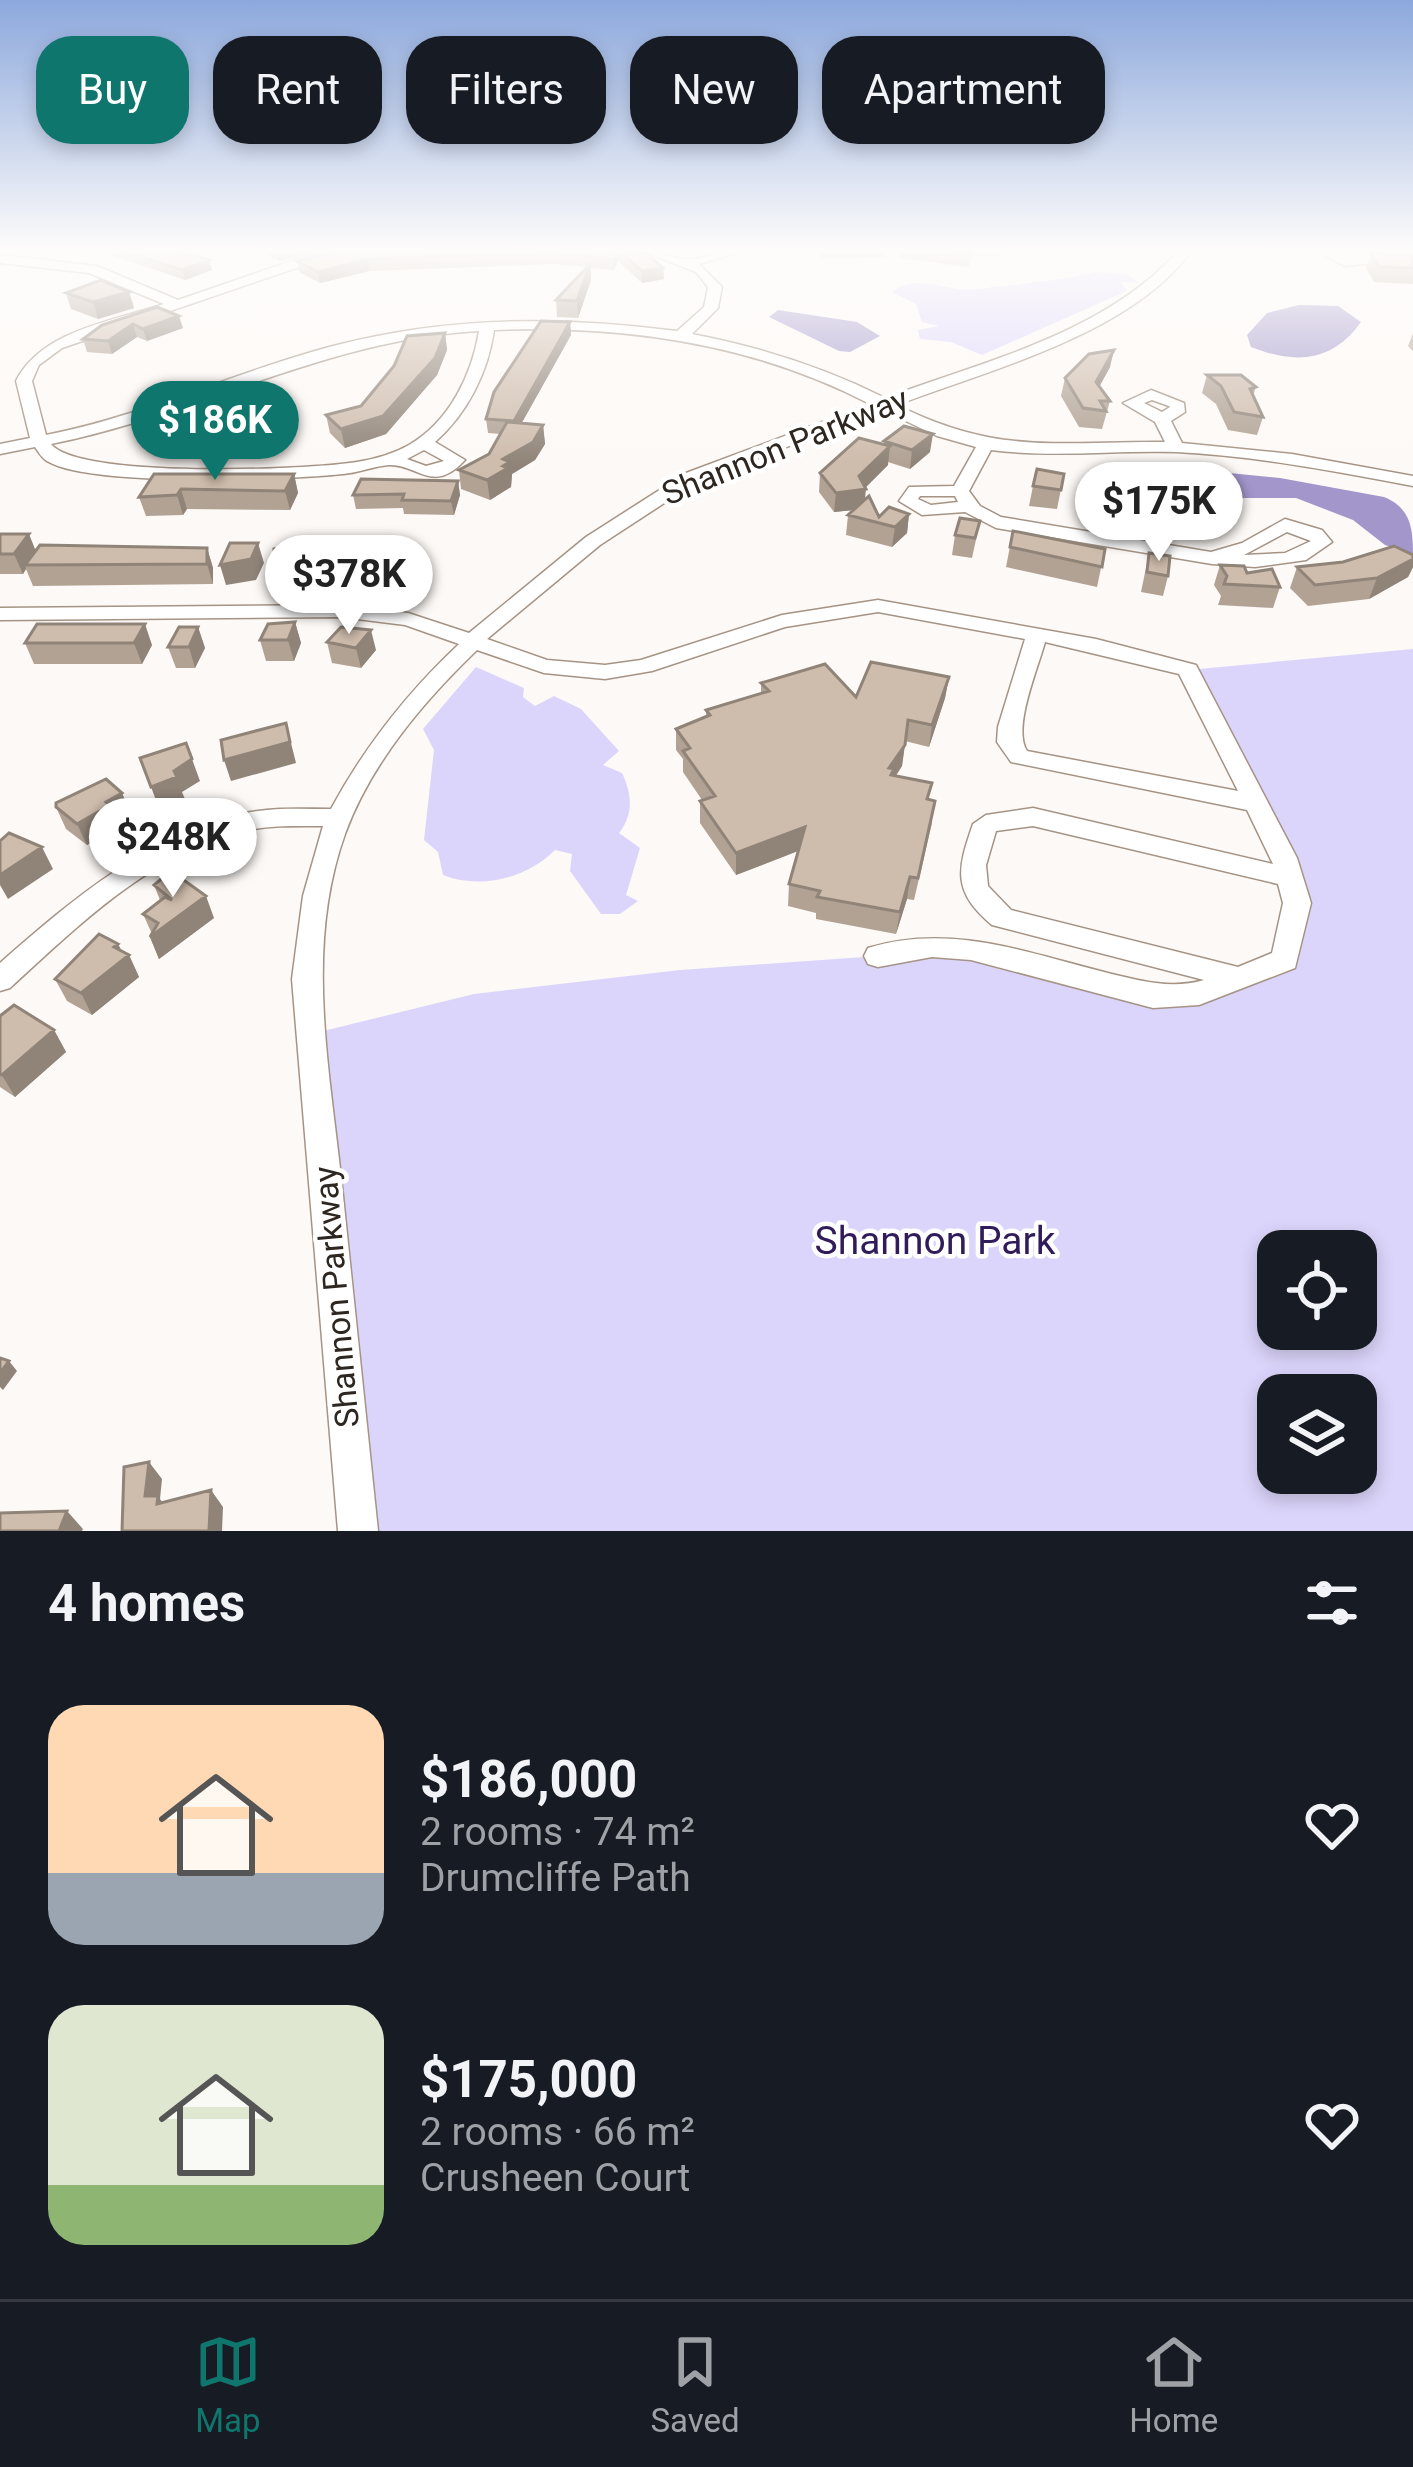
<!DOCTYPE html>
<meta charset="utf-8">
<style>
body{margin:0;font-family:Roboto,sans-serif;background:#20242c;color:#f1f3f6;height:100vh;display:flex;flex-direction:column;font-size:45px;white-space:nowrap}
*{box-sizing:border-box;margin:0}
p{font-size:39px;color:#9ea1a6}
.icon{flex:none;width:66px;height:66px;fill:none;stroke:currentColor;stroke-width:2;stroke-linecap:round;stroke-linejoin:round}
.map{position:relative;height:1531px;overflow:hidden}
.details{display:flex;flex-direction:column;background:#171b24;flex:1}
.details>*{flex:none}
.guide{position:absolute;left:36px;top:36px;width:1341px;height:108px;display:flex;gap:24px}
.controls{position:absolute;left:1257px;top:1230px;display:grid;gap:24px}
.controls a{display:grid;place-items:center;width:120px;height:120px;border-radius:24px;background:#171b24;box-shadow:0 6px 18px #0003;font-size:60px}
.price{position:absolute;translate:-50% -102px;padding:0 27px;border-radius:42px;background:#fff;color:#222;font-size:39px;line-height:78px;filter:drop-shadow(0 3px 6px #0008)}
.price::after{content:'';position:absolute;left:50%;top:72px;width:36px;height:27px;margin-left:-18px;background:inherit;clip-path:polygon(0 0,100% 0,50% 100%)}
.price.selected{background:#0f766e;color:#fff}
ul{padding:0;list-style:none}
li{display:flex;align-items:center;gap:36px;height:300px;padding:0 48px}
li span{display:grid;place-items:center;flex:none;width:336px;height:240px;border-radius:36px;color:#555}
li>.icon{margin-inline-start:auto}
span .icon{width:144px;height:144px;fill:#fffc;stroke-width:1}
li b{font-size:51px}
h2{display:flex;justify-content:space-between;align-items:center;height:144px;padding:0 48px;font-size:51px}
.chip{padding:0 42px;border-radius:36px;background:#171b24;box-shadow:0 6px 18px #0003;font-size:42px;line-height:108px}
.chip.selected{background:#0f766e;color:#fff}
.tab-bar{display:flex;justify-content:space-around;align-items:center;height:168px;border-top:3px solid #363941;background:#171b24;font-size:33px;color:#9ea1a6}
.tab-bar a{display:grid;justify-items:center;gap:6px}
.tab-bar .selected{color:#0f766e}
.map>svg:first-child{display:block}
</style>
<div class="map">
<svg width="1413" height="1531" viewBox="0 0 1413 1531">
<rect width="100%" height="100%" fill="#fdf9f6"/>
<path fill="#dcd5fb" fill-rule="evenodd" d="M1096,271l32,4 11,8 -18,-1 6,9 -145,64 -31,-13 -31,-3 -2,-9 21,-4 -17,-4 -6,-18 -24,-12c24,-20 56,1 83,-3 21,-2 108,-11 121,-18z
M1413,649v882h-1055l-47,-497 163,-40 206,-24 198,-14 54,-10 267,47 86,-33 12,-57 -109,-233zM1278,1251h78v78h-78zM1278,1395h78v78h-78z
M476,667l48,21 -1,9 12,9 19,-10 27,13 38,42 -16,14 19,8c10,21 12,41 -3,60l21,15 -14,47 12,6 -18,13h-19l-31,-43 2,-17 -17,-4c-28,28 -74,40 -112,25l-5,-23 -14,-12 10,-90 -11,-21z"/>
<path fill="#a296cb" d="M1299,305l39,1 23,16c-29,41 -67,42 -110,25l-4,-12 20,-22z
M778,310l79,12 23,14 -30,16 -11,-1 -70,-34z
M1179,468l101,10 104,19c27,11 29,32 29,57l-28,-9 -32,-25 -57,-22h-57z"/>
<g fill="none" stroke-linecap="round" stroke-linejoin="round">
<g stroke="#a59485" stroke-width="3">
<path id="minor" d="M343,250h23l-58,14 -246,84 -23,17 -7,16 14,54c98,-19 191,-64 287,-89 114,-30 229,-30 344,-15l27,-24 4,-20 -12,-15 -56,-22c17,0 32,9 48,9 19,0 38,-9 58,-9l-47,14 23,23 -4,21 -26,26c68,13 131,33 193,64 100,-37 221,-65 294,-148h13c-60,84 -201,119 -295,155 102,51 161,36 268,37l-10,-20 -32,-19 28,-13 33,13 1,9 -14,9 11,22 110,11 121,22v10c-79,-15 -157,-30 -237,-34 -62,-2 -123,6 -185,-2l-22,41 11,15 21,11 210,35 31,-9 43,-24 37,11 10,12 -26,18 -51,7 -43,-3 -216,-36 -31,-16 -43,3 -23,-14 10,-14 45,-1 22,-39 -39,-11 -54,-26 -185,71 -98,64 -113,94 60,21 58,5 36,-5 141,-45 96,-15 218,39 100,26 101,193 14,45 -16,65 -96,37 -46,3 -182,-48 -39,-3 -54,10 -10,-3 -4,-8 4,-8c81,-25 157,4 236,24 33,8 66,18 100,8l-212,-55c-40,-34 -35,-55 -19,-101l13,-9 47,-7 240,56 -26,-54 -236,-48 -14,-20 1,-15 27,-88 -147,-27 -93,15 -133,44 -47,8 -61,-6 -67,-23c-54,52 -106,113 -132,184 -41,114 -15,236 -3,352 12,115 24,230 36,345h-40l-46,-552 11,-83 20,-70c-25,0 -50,-1 -75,4 -95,21 -169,95 -238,158l-10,3v-28c74,-65 148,-128 246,-150 28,-6 57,-4 85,-4 34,-63 76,-116 128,-165l-54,-19 -64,-8 -341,3v-12l341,-3 67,8 61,20 117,-96 100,-64 184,-69c-117,-61 -245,-79 -376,-74 -6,43 -27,84 -59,112l30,18c-32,35 -47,4 -76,5 -15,1 -31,8 -46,9 -54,6 -254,13 -296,-13 -5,-3 -8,-8 -12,-14l-35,7v-10l30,-6 -14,-57c26,-51 98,-60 148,-77l-75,-31 -89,-10v-8l97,11 81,34 122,-42zM479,331c-7,44 -30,91 -70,114 -16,9 -34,14 -52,17 -49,8 -279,17 -306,-18 146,-29 277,-105 428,-113zM1152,400l17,6 1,1 -8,5 -18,-9zM424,450l20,11 -18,5 -19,-7zM920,496h35l3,6 -27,3 -13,-6zM1287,532l24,9 -26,12 -41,2zM1045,642l134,32 59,117 -211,-40c-15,-22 11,-83 18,-109zM1033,826l245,58 5,19 -11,50 -34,14 -227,-57 -23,-24 -2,-21 10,-34z
M967,250h40c-9,6 -31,6 -40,0z
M1337,250l76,9v8l-31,-5 -37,4 -21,-11z"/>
</g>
<use href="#minor" fill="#fff" fill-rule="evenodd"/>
</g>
<path fill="#b1a294" d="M96,250h79l37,20 -27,10z
M258,250h67l-46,11z
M819,250h67l-1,7 -65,2z
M899,250h74l-4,17 -70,-9z
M1369,250h44v6z
M623,251l41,28 -22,4 -24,-22 -4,9 -23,-2v12l-13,38 -21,-1 -1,-17 31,-33 -33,-3 -185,7 -49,12 -21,-11 -2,-11z
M1371,253l42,3v28l-39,-2 -8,-14z
M129,292l5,16 -36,11 -27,-10 -5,-16z
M157,307l26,21 -36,13 -10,-4 -25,17 -25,-2 -4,-13z
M570,322l1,13 -50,89 22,1 2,19 -10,16 -23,14 -1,13 -21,13 -29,-11 -2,-19 30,-16 12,-20 -13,-1 -2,-14z
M445,333l2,17 -10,25 -51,59 -41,14 -15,-15 -4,-18 35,-9z
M1413,333v18l-5,-5z
M1110,367l-11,20 11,14 -8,28 -23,-2 -18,-31 4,-18z
M1207,375l49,12 -3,9 10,21 -6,18 -29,-5 -12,-26 -14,-11z
M195,430l94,4 -10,18 -78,-4z
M884,441l46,11 -20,17 -22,-7v3l-23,23v12l14,17 30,-3 -2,19 -15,14 -46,-12 2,-20 5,-5 -19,2 -15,-20 1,-19 64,-29z
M154,474h140l4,19 -8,17 -103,-1 -4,6 -37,1 -7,-19z
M1064,474l-7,35 -28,-3 4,-20z
M1103,479l16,3 -8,37 -16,-3z
M458,481l2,14 -6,20 -50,-1 -1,-6 -47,1 -3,-14z
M980,521l-8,37 -20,-3 3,-20z
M1013,531l92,18 -8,38 -91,-20z
M0,534l35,17 172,-3 6,20v16l-180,2 -7,-17 -3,5h-23z
M396,546l4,20 -13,21 -107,-3 -6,-21z
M1149,553l19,23 -5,20 -22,-4z
M1413,555v12l-5,10 -39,22 -61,7 -18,-18 7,-21z
M1220,565l27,8 33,14 -7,21 -55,-3 3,-9 -7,-11z
M295,622l6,21 -7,18h-28l-6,-21z
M37,624l115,21 -10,19h-108l-9,-21z
M198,627l7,21 -10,20h-19l-8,-21z
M327,642l49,8 -15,18 -29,-5z
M949,677l-4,21 -16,49 -24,-6 -3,25 -6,10 33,23 3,24 -18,77 -7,-1 -11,35 -80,-15v-6l-28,-7 1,-22 9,-33 -62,24 -36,-52v-22l2,-1 -19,-28v-13l-7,-9v-21l30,-13v-6l55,-17v-10l95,14z
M122,793l9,22 -14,8 2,4 -32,18 -21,-16 -10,-22z
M154,885l60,33 -55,41 -9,-22 2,-3 -9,-20 17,-14z
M118,944l4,8 7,3 10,22 -47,38 -25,-14 -12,-22z
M0,1016l54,14 12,22 -51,45 -15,-10z"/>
<path fill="#908478" d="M276,250h49l-46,11z
M618,250v11l-4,9 -1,-11z
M367,259l2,12 -49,12 -2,-11z
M209,260l3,10 -27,10 -3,-10z
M590,264l1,16 -13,38 -1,-17z
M663,268l1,11 -22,4v-12z
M129,292l5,16 -36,11 -5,-17z
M179,316l4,12 -36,13 -4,-12z
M570,322l1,13 -56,100 -1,-14z
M133,324l4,13 -25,17 -4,-13z
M445,333l2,17 -10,25 -51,59 -41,14 -4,-19z
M1114,350l-4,17 -18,33 4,-18z
M285,416l4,18 -10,18 -5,-19z
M543,425l2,19 -10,16 -23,14 -1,13 -21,13 -3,-20 16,-21z
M933,434l-3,18 -20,17 2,-19z
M890,446l-2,19 -25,25 3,-1 -2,20 -30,3 2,-19 23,-17z
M294,474l4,19 -8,17 -5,-19z
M458,481l2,14 -6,20 -3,-14z
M181,489l6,20 -4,6 -6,-20z
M909,514l-2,19 -15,14 3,-20z
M29,534l8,20 -12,11 1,4 -3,5 -9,-20z
M258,543l6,20 -8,17 -30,5 -6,-20z
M396,546l4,20 -13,21 -4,-20z
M207,548l6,20v16l-6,-20z
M1413,559v8l-5,10 -39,22 8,-21z
M295,622l6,21 -7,18 -6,-21z
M145,624l7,21 -10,19 -8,-21z
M198,627l7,21 -10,20 -6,-21z
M371,630l5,20 -15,18 -5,-20z
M949,677l-4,21 -16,49 3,-22z
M286,723l10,40 -65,18 -7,-21z
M905,745l-3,21 -9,13 -4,-11z
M192,759l8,22 -18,11 3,7 -26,9 -8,-21z
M122,793l9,22 -14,8 2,4 -32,18 -10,-21 29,-22z
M805,827l-2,22 -67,26v-22z
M42,847l11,22 -45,30 -8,-14v-10z
M910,877l-3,22 -11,35 4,-22z
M206,896l8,22 -55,41 -9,-22z
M118,944l7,14 4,-3 10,22 -47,38 -11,-22z
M54,1030l12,22 -51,45 -13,-22z
M9,1361l8,10 -14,19 -3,-3v-14z
M149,1462l13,17 -2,20 10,14 -25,-17z
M211,1490l12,17 -1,24h-13z
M67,1511l16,18 -1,2h-23z"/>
<path fill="#cebcac" stroke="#908478" stroke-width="3" d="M121,250h54l34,10 -27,10z
M341,250h277l29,4 16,14 -21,3 -24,-21 -5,9 -60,-6 -186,6 -49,13 -21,-11z
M943,250h29l-1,3z
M1371,253l42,3v12l-34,-1z
M590,264l-13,37 -21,-1z
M101,280l28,12 -36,10 -27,-9z
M157,307l22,9 -36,13 -10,-5 -25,17 -25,-2 19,-14z
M541,321l29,1 -56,99 -28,-2 8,-27z
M445,333l-10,25 -52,58 -42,13 -15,-14 35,-9 33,-40 13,-30z
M1114,350l-18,32 14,19h-10l6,10 -23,-3 -18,-30 24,-24z
M1207,375h34l15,12 -6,2 13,28 -29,-5 -13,-26z
M196,415l89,1 -11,17 -79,-3z
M507,422l36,3 -10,17 -30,17 7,3 -7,4 5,2 -21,12 -28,-10 30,-16z
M904,426l29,8 -21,16 -28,-9z
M859,438l31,8 -31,30 7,13 -30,4 -16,-20z
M1037,469l27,5 -3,16 -28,-4z
M154,474h140l-9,17 -104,-2 -4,6 -38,2z
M361,479l97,2 -7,20 -49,-1 2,-6 -51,1z
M1103,479l16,3 -3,17 -17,-2z
M869,496l10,21 10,-10 20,7 -14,13 -47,-12z
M960,518l20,3 -5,17 -20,-3z
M1013,531l92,18 -3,18 -92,-20z
M0,534h29l-15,20h-14z
M230,543h28l-7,16 -31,6z
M40,545l167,3v16l-182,1z
M286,546h110l-13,21 -109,-4v-14z
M1394,546l19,9v4l-36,19 -62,7 -18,-18 46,-5z
M1149,553l21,3 -2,20 -21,-4z
M1220,565l24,1 3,7 25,-4 8,18 -56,-3 3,-8z
M295,622l-7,18h-28l8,-16z
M37,624h108l-11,19h-109z
M179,627h19l-9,20h-21z
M341,627l30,3 -15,18 -29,-6z
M871,662l78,15 -17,48 -24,-5 -3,25 -16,23 5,1 -3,6 41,8 -5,16 8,2 -17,77 -8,-1 -10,35 -83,-15 3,-6 -31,-7 16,-57 -69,26 -36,-52 15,-5 -32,-45 7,-3 -14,-19 34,-14 -4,-5 63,-19 -8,-8 64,-19 31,33z
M286,723l4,19 -66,18 -3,-20z
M186,743l6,16 -18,12 3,6 -26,10 -11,-29z
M106,779l16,14 -16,9 4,3 -33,19 -21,-17v-4z
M9,833l33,14 -42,28v-34z
M171,871l35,25 -56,41 8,-14 -15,-9 22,-17 7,3 -18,-15z
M99,934l19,10 -4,3 15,8 -48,38 -26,-14z
M14,1005l40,25 -52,45 -2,-1v-58z
M0,1358l9,3 -9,12z
M149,1462l-4,34h13l-1,8 54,-14 -2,41h-87l2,-64z
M67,1511l-8,20h-59v-18z"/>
<linearGradient id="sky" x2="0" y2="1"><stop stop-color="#8ca8dc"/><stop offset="0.54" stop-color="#fefcfb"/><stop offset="1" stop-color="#fefcfb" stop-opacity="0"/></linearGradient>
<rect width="1413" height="464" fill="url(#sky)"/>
<g text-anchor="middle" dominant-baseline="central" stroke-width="9" stroke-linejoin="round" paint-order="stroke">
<g font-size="33" fill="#2e2721" stroke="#fff">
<text transform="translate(785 446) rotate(-22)">Shannon Parkway</text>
<text transform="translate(336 1297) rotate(-95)">Shannon Parkway</text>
</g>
<g font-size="39" fill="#311c5b" stroke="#fff">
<text x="935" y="1241">Shannon Park</text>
</g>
</g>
</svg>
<div class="controls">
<a><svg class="icon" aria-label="locate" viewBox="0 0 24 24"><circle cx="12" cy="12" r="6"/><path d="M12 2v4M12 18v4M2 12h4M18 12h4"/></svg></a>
<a><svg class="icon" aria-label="layers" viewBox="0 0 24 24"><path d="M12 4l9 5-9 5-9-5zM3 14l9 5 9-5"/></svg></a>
</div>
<b class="price selected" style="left:215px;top:483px">$186K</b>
<b class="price" style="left:1159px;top:564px">$175K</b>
<b class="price" style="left:349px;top:637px">$378K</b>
<b class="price" style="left:173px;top:900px">$248K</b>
<div class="guide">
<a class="chip selected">Buy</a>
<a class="chip">Rent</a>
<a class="chip">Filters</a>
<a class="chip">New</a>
<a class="chip">Apartment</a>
</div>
</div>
<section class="details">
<h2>4 homes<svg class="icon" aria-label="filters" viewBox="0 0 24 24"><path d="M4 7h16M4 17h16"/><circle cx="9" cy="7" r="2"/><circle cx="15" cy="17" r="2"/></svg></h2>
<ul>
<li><span style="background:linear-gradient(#ffd9b3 70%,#9aa5b1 0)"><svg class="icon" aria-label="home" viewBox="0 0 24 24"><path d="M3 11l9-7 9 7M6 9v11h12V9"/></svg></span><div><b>$186,000</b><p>2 rooms · 74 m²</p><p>Drumcliffe Path</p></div><svg class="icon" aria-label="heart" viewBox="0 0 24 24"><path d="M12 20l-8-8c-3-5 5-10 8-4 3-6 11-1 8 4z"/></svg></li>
<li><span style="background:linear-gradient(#dfe7d0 75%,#8fb573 0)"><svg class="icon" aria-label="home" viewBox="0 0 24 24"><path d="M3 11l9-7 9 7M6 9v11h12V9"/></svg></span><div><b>$175,000</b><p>2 rooms · 66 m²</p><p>Crusheen Court</p></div><svg class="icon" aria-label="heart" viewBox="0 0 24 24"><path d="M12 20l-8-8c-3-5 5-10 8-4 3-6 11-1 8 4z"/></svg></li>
</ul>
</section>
<nav class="tab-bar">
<a class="selected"><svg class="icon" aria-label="map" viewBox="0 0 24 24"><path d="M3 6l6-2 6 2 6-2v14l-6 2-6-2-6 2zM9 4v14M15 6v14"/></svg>Map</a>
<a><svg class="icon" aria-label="saved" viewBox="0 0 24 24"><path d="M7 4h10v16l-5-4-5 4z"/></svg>Saved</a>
<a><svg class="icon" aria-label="home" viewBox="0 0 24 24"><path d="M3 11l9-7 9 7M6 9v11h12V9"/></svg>Home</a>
</nav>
